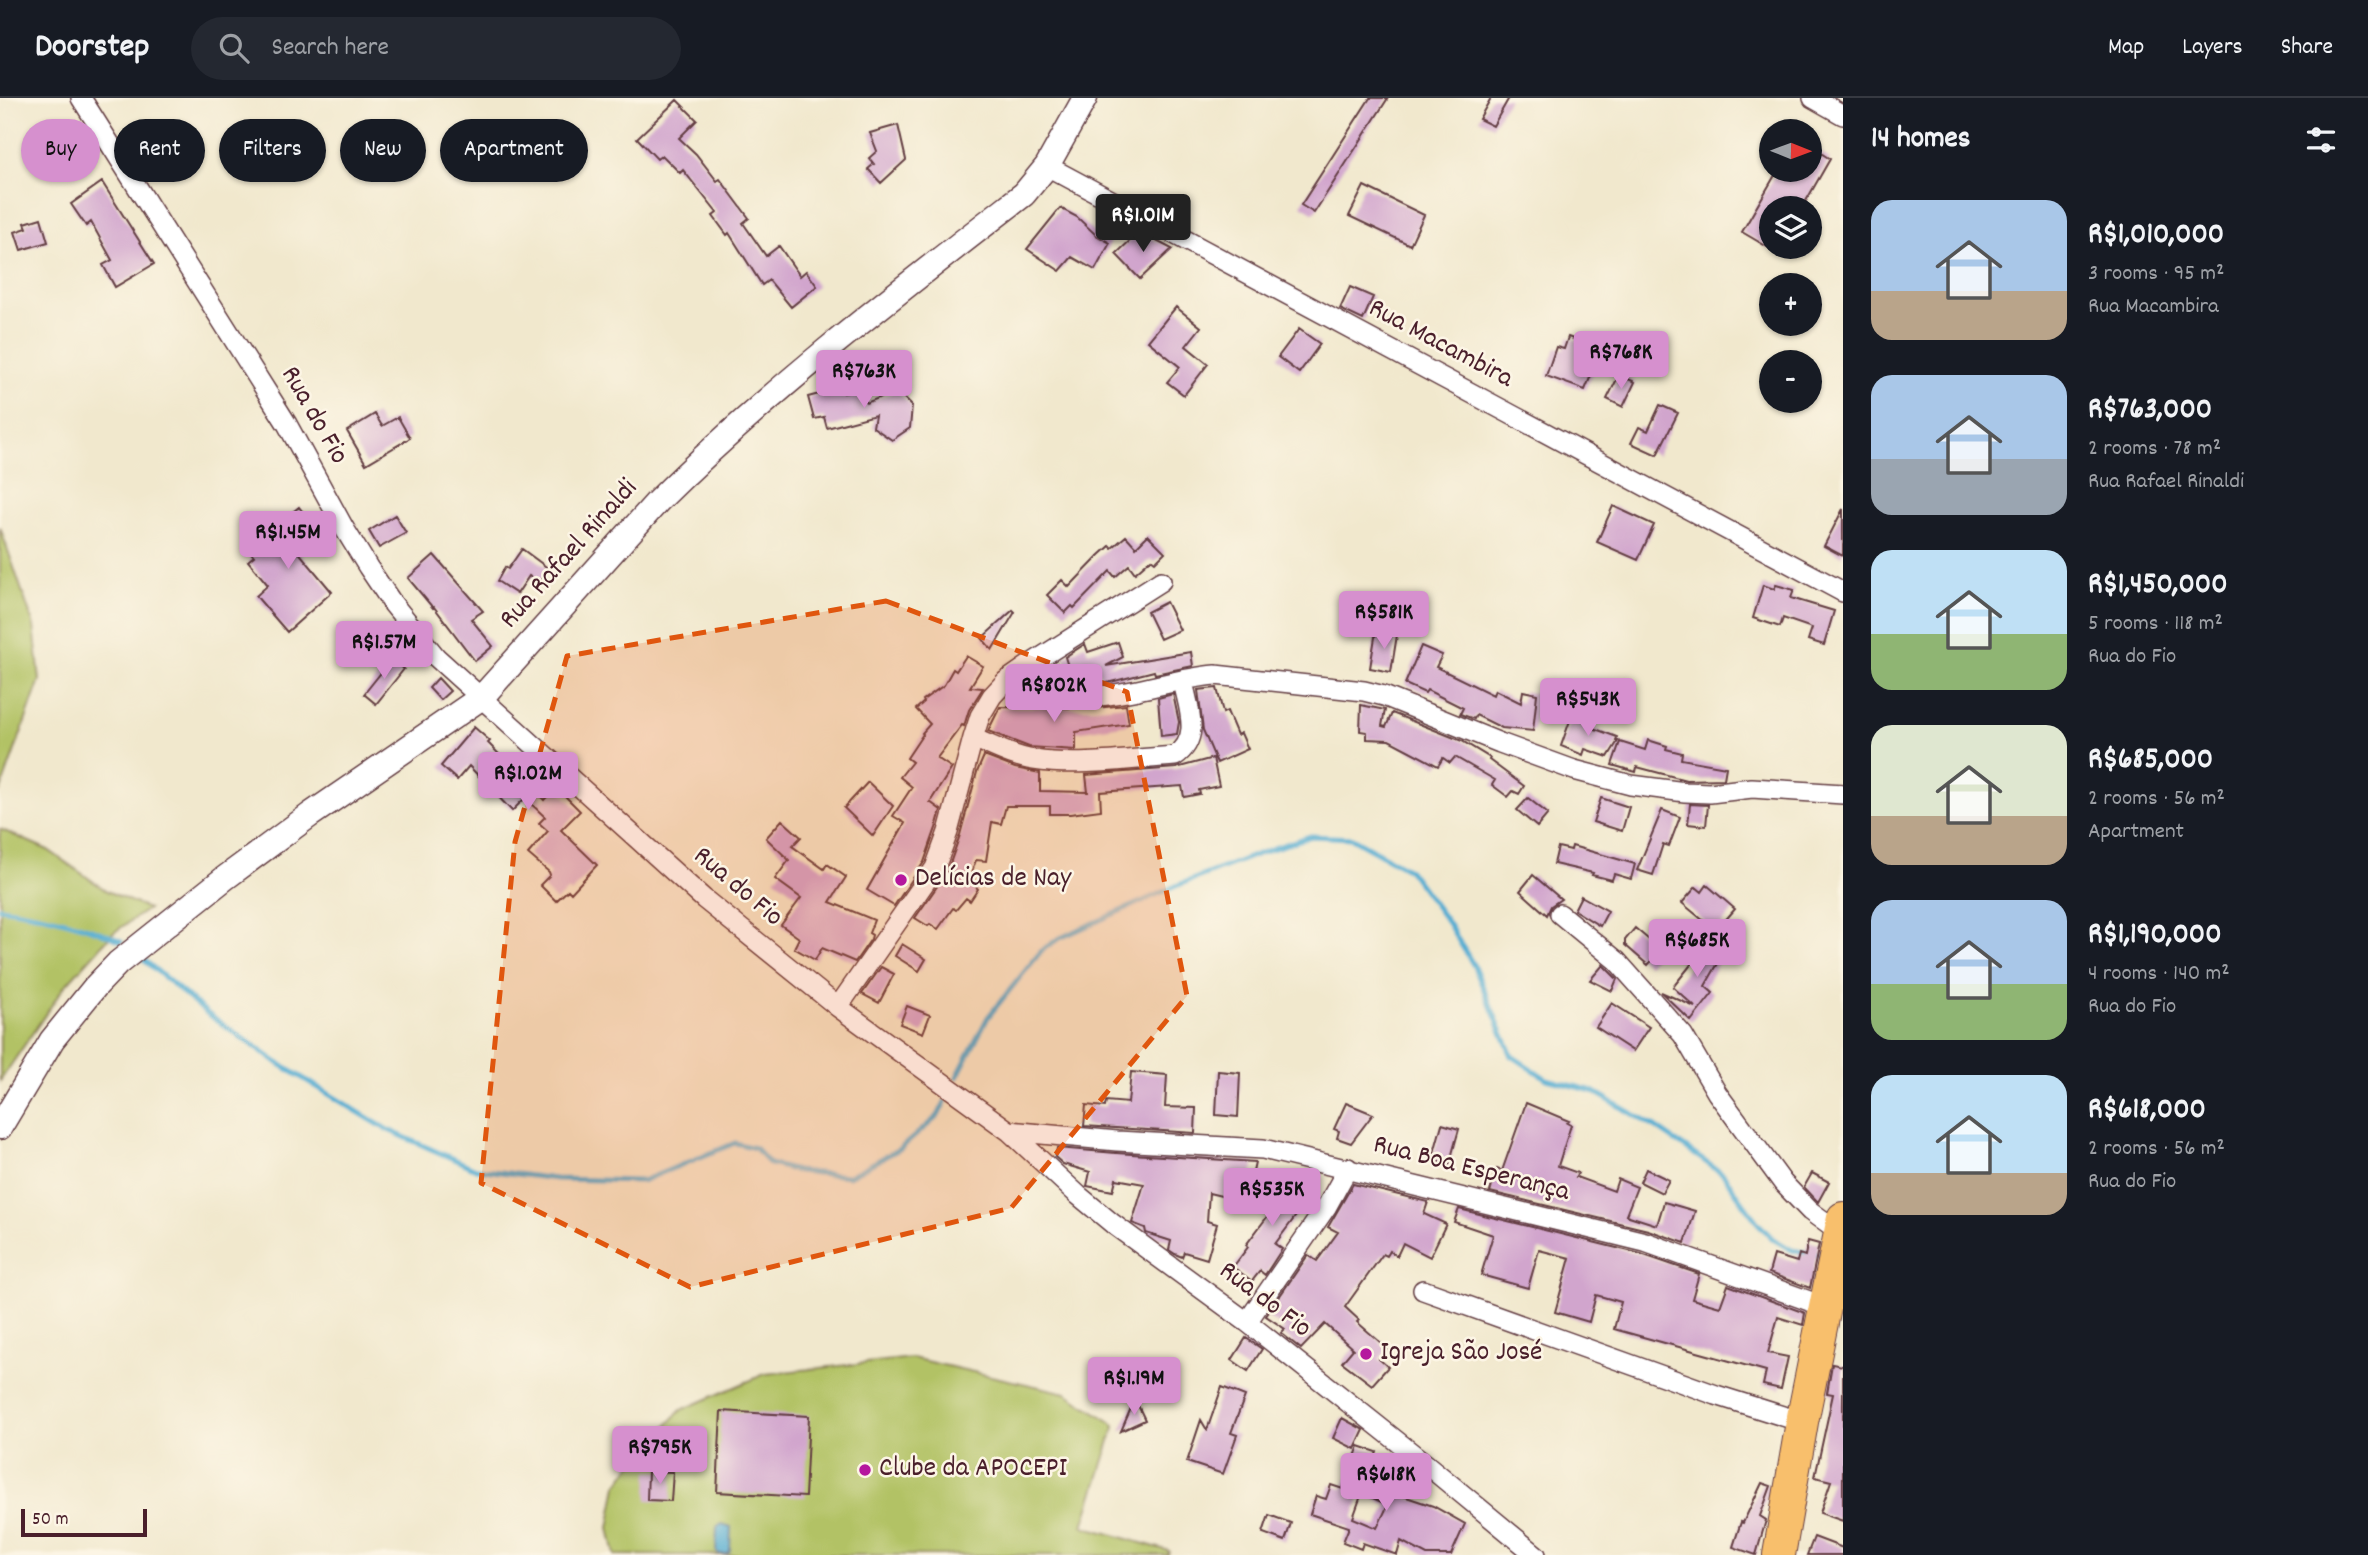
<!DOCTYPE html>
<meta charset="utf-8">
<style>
body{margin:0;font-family:Dekko,sans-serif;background:#242831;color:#f1f3f6;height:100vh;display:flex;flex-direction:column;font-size:26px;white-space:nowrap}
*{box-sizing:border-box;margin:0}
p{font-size:23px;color:#9ea1a6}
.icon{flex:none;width:38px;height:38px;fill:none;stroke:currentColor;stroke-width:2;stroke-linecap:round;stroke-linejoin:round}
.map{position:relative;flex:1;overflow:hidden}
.details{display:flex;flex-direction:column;background:#171b24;width:525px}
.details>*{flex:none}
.banner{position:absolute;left:21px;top:21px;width:665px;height:63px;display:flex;gap:14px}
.needle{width:46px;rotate:91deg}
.controls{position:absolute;left:1759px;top:21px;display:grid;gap:14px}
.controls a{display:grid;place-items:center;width:63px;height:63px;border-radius:50%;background:#171b24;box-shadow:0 2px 5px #0004;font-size:35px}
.scale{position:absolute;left:21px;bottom:18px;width:126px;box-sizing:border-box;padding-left:7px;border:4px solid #4a1f2b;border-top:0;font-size:19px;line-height:24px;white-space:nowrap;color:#4a1f2b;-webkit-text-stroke:5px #fcf5e5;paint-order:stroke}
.price{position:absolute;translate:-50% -60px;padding:0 16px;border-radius:7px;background:#d690ce;color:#111;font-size:23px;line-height:46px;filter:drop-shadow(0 2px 4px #0008)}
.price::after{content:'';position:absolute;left:50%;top:42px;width:21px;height:16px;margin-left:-10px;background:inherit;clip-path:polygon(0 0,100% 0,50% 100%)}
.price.active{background:#222;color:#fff}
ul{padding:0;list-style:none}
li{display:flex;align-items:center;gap:21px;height:175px;padding:0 28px}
li span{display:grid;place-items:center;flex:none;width:196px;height:140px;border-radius:21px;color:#555}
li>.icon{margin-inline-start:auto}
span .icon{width:84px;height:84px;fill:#fffc;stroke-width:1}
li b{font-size:30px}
h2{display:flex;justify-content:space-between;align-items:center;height:84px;padding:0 28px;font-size:30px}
.chip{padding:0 24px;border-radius:32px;background:#171b24;box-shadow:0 2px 5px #0004;font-size:24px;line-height:63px}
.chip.active{background:#d690ce;color:#111}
header{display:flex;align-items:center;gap:42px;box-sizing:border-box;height:98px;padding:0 35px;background:#171b24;border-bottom:2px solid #363941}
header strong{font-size:33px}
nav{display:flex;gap:38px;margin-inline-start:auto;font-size:24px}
.search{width:490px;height:63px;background:#242831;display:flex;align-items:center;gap:18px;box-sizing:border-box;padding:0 24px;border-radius:38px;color:#9ea1a6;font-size:26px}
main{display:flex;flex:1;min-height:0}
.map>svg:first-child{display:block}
</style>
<header>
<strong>Doorstep</strong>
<div class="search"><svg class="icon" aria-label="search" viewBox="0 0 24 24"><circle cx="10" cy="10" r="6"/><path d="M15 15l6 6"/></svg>Search here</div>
<nav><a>Map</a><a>Layers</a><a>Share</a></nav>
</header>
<main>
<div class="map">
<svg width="1843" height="1457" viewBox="0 0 1843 1457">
<rect width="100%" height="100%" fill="#fcf5e5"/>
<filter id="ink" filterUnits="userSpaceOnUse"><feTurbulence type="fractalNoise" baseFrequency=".0143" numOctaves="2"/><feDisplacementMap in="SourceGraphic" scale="14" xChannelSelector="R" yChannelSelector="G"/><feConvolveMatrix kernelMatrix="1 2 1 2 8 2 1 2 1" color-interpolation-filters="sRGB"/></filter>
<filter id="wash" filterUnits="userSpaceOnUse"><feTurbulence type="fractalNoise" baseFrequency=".00686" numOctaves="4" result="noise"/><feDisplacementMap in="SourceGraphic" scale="28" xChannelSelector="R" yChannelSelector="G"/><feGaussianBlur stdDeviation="1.57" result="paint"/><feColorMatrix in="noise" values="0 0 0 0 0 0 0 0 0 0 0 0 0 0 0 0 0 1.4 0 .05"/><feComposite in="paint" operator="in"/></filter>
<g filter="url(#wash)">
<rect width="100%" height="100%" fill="#f1e8cd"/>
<path fill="#b2c265" stroke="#7e7048" stroke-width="2" d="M0,429l34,99 6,54 -40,112z
M0,731l48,21 59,41 41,18 -35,24 -49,54 -64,94z
M912,1260l154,35 49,32 -32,101 86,25 -1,4h-553l-6,-27 8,-43 23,-31 41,-44 84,-36z"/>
<path fill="#55add2" stroke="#50667e" stroke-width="2" d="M722,1426l9,3 -1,24 -3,3h-8l-3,-3 1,-24z"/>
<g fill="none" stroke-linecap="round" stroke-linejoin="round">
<path stroke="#55add2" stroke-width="5" d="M0,810c43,6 82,15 121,33
M144,862l64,54 70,49 108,66 90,40 80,10 86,2 93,-38 20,5 15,16 27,7 52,5 52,-28 37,-32 7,-14
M957,979l31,-60 54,-67 16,-11 118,-53 95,-37 40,-13 41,2 57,32 39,53 26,43 38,90 35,23 46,12 62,36 68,47 34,48 16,17 19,11 28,5"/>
</g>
<g id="blocks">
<path fill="#d1a5cd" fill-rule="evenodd" d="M1370,0h18l-74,115 -13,-8z
M1491,0h18l-16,28 -14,-7z
M677,2l20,20 -18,18 17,16 21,27 3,-2 29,39 -6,5 23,33 13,-10 21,30 6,-5 11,15 -26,21 -22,-27 -7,5 -33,-52 -2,2 -14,-19 4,-3 -34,-43 -3,3 -18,-18 -5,4 -20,-21z
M898,27l8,35 -25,23 -13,-14 6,-5 -5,-6 8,-7 -7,-18z
M1810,48l20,13 -28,49h-31v41l-29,-17 36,-62h32z
M102,84l52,82 -39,23 -12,-22 9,-5 -21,-38 -5,4 -15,-22z
M1364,88l60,29 -14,30 -61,-29z
M1060,110l17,9 19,18 14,8 -15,27 -23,-13 -12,14 -33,-22z
M41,120l7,24 -27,8 -6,-18 12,-4 -2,-5z
M1139,134l33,17 -32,30 -24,-25z
M1350,189l23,10 -10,23 -23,-11z
M1176,209l25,20 -15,19 22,18 -24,31 -17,-13 13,-15 -32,-26z
M1299,231l21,15 -21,29 -21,-16z
M1568,239l16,6 -8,24 16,6 -7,17 -39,-14 10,-29 8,2z
M1619,277l16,7 -12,25 -16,-8z
M842,290l2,5 19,-5 3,15 31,-12 15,15 -2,22 -18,12 -19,-13 2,-12 -48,13 -3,-11 -10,2 -6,-22z
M1660,307l18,8 -21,42 -26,-12 8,-16 9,4z
M375,316l7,12 16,-9 12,21 -44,26 -19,-33z
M1613,408l41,19 -16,35 -41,-18z
M299,409l19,24 -22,18 36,43 -45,40 -31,-36 12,-11 -20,-24 6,-5 -6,-7z
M1843,411v47l-19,-10z
M395,417l11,18 -27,15 -10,-17z
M1148,437l17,17 -10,10 -4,-3 -16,14 -6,-8 -14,12 -5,-6 -36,37 -2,-2 -7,7 -18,-18 15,-15 7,7 31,-32 10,-9 2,2 14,-12 10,11z
M522,451l27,20 -10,14 -10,-7 -12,18 -20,-13 8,-14 3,2z
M434,457l49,56 -12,8 22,27 -18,15 -41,-54 -1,1 -25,-30z
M1763,487l11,4 2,-4 18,5 -3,8 43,13 -10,34 -16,-5 4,-12 -29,-10 -3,9 -27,-9z
M1166,504l14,28 -20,9 -13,-27z
M1013,512l2,2 -23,38 -10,-12z
M1376,533l21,4 -6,37 -21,-4z
M1118,544l5,15 -17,9 85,-14 2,14 -38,8 -1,-3 -47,12h-4l-5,-14 -26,10 -7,-22 20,-13 3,8z
M1421,548l21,9 -6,12 57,28 2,-5 26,13 2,-12 14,3 -4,37 -31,-3 -26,-13 -2,4 -14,-5 3,-6 -36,-18 -2,3 -20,-9z
M966,558l17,10 -13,21 13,1 -14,22 -5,16 -2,-1 -25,33 15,10 -22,34 11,8 -5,18 -12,34 -30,44 -27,-16 38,-67 -12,-7 19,-29 -12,-10 12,-15 -5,-4 16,-24 -1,-1 8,-9 -14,-15 8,-7 -1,-2 21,-15 9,-16 3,2z
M392,561l12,10 -28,35 -12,-10z
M438,580l12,13 -10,9 -11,-12z
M1217,590l6,25 4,-2 10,24 4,-2 7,16 -31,14 -14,-33 -5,-40z
M1173,596l6,28 -2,12 -16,2 -3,-38z
M1126,607l3,19 -53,8v18l-47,-3 -41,-16 12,-24 95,1z
M1361,607l24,5 -3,16 4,1 6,-14 70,28 28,17 -1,2 35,26 -5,8 -6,-3 -5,6 -16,-12 3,-5 -40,-23 -5,6 -7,-5 -5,8 -49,-26 -22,-1v-7l-7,-1z
M1572,617l22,8 -1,5 24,9 -1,4h2l-10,16 -23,-8 -2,6 -22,-9z
M474,629l16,14 -2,2 56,57 12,-13 24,24 -19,19 36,35 -26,28 -3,-3 -12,11 -16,-16 10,-10 -1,-3 -21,-18 20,-23 -9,-8 6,-6 -20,-19 -13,13 -43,-45 -12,14 -16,-14z
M1648,642l19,6 -1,3 16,4 -1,6 45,8 -2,12 -38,1 -49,-13 -1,5 -24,-7 8,-23 25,8z
M984,658l31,12 25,5v18l48,1 -2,-17 90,-7 37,-10 6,28 -20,4 1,4 -16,3 -2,-11 -82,6 1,18 -31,4h-20v-8h-44l-5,18 -9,-2 -6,39 -10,-1 -7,20 9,9 -8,12 -4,-3 -10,12 -3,-2 -15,21 -8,-5 -2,2 -13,-8 32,-46 13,-37 17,-63z
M868,684l25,24 -20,30 -29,-28z
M1528,700l20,16 -11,13 -20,-17z
M1601,700l28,9 -7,24 -29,-9z
M1690,706l18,1 -2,21 -18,-2z
M1662,712l18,7 -11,29 -6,-2 -10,31 -16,-5z
M782,722l19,17 -9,9 32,23 3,-5 19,13 -16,25 44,18 -5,13 3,2 -1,4 -16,23 -33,-14 -7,12 -21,-12 5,-10 -18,-13 20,-27 -26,-19 14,-19 -23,-22z
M1572,748l63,18 -4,15 -17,-5 -2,6 -20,-5 1,-2 -39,-9 4,-17 13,3z
M1533,777l28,24 -10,7 -4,9 -27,-24z
M1707,787l28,24 -19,22 -34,-28 14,-16 6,5z
M1581,798l27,15 -8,15 -26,-16z
M1635,830l26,22 -13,15 -23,-20v-5z
M1699,840l25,15 -19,33 8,7 -22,28 -30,-29 34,15 -22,-20 21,-26 -6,-3z
M902,846l24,15 -7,12 -24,-15z
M1603,867l14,14 -5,12 -22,-11z
M881,869l13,7 -15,29 -17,-9z
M1612,905l37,24 -16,24 -37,-24z
M907,908l23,9 -7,18 -23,-9z
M1218,973l22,2 -2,44 -22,-2z
M1131,974l36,3 -2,32 31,1 -1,25 -111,-7 2,-21 19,2 1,-6 22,2z
M1346,1005l27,11 -22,29 -14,-5 2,-7 -5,-2z
M1526,1005l43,18 -2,2 4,2 -13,41 20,7 -2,4 38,14 4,-12 19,8 -11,28 31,10 7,-23 31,9 -10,32 -37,-13 -158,-38 7,-23 5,2z
M1442,1026l17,5 -10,36 -17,-5z
M1057,1050l59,5 139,9 -9,40 -37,-9 -2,28 10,3 -10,35 -23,-7 -2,5 -7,-3 -6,-4 2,-9 -25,-8 -1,-5 -13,-5 12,-39 -28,-5 -3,12 -26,-5 3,-14 -27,-8 -8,-7z
M1646,1071l23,11 -7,13 -22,-11z
M1277,1074l33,25 -35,47 7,5 -17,26 -5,-4 -8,10 -19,-14 15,-20 -2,-2 33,-44 -15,-12z
M1812,1075l17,9 -11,20 -14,-15z
M1353,1086l75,18 -4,12 22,10 -16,33 -27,-14 -6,13 -7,-5 -3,5 -4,-2 -38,53 14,13 -2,2 31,27 -9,10 9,8 -16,18 -30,-23 11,-13 -28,-25 -24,25 -20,-16 4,-4 -19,-13 42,-61 9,6 21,-29 -10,-5z
M1459,1111l182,45 58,20 -7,25 28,8 8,-22 77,28 -2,12 -25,-8 -10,36 20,4 -7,32 -18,-4 3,-14 -152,-42 7,-27 -25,-7 -7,27 -34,-10 15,-54 -31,-8 -11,38 -47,-13 12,-40 -39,-13z
M1808,1143l11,3 -9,44 -41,-15 5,-18 23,7 2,-8 6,2z
M1246,1240l16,11 -14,22 -16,-11z
M1832,1266l11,2v155l-23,-8 11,-32 -16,-4 18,-83 -6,-1z
M1222,1289l23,9 -14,37 6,2 -14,39 -36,-12 14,-42 6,10z
M1135,1301l10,21 -24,11z
M721,1313l88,5 -4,81 -88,-5z
M1342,1320l22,12 -9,19 -22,-11z
M1359,1348l18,6 -4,11 20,9 -8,18 48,16 32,18 -14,31h-24l-26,-14 -4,14 -34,-12 -2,6 -18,-7 6,-15 -39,-13 6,-18 10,3 5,-14 12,4zM1362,1395l26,12 -11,23 -24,-10z
M648,1373l25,1 -2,29 -24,-1z
M1762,1385l9,3 -11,30 6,4 -10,35 -23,-8 8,-25 2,1z
M1269,1417l22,8 -6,18 -22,-8z
M1814,1439l29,11v7h-36z"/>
</g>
</g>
<g filter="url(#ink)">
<use href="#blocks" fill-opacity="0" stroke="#633d43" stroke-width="2"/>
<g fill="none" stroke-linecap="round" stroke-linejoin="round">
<g stroke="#633d43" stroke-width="22">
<path id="minor" d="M81,0l206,326 57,104 24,39 25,37 43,53 268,242 134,108 171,124 69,64 35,29 134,98 180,143 109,90
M1813,0l30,17
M1047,68l796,426
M1006,583c33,8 67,19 102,14 36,-4 71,-17 107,-20l149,16 20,5 116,47 74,27 57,15 54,7 25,1 42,-5 91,6
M973,640c20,8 40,19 61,22 43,7 97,-1 141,-4 27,-18 13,-48 8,-75
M1560,816l57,47 66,74 34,58 66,90 27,28 30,22
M838,909l97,-139 13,-36 25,-94 7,-22 12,-20 14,-15 23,-16 132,-84
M1009,1033l108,10 146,8 382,93 181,65
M1423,1192l293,105 86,27
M1247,1224l80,-116 21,-38"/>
</g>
<g stroke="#633d43" stroke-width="27">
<path id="tertiary" d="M0,1029l52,-87 43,-53 23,-24 107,-85 85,-63 172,-118 176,-196c113,-112 241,-210 366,-307l23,-28 38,-68"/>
</g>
<g stroke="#633d43" stroke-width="34">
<path id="primary" d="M1779,1457l23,-133 41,-204"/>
</g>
<use href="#minor" stroke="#fff" stroke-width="19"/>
<use href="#tertiary" stroke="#fff" stroke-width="24"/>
<use href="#primary" stroke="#f8bf6c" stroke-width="32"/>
</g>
</g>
<path fill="#e0560e" fill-opacity="0.2" stroke="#e0560e" stroke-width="5" stroke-dasharray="14 9" stroke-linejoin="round" d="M886,503l241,91 60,304 -176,212 -321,79 -209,-104 34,-341 52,-186z"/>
<g fill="#b5179e" stroke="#fcf5e5" stroke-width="2.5">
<circle cx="901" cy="782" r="7"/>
<circle cx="1366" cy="1256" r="7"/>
<circle cx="865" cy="1372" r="7"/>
</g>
<g text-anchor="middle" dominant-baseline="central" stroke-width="5" stroke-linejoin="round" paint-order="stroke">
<g font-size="28" fill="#4a1f2b" stroke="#fcf5e5">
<text transform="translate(1440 247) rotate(28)">Rua Macambira</text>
<text transform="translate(313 318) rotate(60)">Rua do Fio</text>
<text transform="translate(570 457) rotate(-48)">Rua Rafael Rinaldi</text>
<text transform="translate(737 790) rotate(40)">Rua do Fio</text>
<text transform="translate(1471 1072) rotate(14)">Rua Boa Esperança</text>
<text transform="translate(1264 1203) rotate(37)">Rua do Fio</text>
</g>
<g font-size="28" fill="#4a1f2b" stroke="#fcf5e5" text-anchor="start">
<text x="915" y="782">Delícias de Nay</text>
<text x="1380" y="1256">Igreja São José</text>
<text x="879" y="1372">Clube da APOCEPI</text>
</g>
</g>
</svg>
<div class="controls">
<a><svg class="needle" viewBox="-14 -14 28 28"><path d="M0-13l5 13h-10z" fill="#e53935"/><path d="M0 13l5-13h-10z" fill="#9ea1a6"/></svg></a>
<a><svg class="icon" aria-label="layers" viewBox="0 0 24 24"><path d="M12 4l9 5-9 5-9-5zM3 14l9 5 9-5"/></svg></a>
<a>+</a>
<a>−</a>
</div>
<div class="scale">50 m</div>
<b class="price active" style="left:1143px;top:156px">R$1.01M</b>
<b class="price" style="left:1621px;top:293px">R$768K</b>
<b class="price" style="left:864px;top:312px">R$763K</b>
<b class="price" style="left:288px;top:473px">R$1.45M</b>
<b class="price" style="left:1384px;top:553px">R$581K</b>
<b class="price" style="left:384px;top:583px">R$1.57M</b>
<b class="price" style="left:1054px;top:626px">R$802K</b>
<b class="price" style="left:1588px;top:640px">R$543K</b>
<b class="price" style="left:528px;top:714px">R$1.02M</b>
<b class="price" style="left:1697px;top:881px">R$685K</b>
<b class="price" style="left:1272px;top:1130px">R$535K</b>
<b class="price" style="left:1134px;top:1319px">R$1.19M</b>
<b class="price" style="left:660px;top:1388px">R$795K</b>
<b class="price" style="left:1386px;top:1415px">R$618K</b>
<div class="banner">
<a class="chip active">Buy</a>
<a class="chip">Rent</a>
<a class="chip">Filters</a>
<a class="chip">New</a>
<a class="chip">Apartment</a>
</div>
</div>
<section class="details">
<h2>14 homes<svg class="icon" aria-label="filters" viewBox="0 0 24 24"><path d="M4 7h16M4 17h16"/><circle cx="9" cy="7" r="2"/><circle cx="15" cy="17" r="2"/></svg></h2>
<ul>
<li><span style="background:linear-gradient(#a9c7e8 65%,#b9a48a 0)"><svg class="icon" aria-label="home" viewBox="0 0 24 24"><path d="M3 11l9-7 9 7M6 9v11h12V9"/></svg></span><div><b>R$1,010,000</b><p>3 rooms · 95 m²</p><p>Rua Macambira</p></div></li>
<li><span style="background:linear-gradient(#a9c7e8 60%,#9aa5b1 0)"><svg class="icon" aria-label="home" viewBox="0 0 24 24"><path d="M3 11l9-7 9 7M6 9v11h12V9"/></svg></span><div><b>R$763,000</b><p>2 rooms · 78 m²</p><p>Rua Rafael Rinaldi</p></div></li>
<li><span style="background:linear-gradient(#bfe0f5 60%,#8fb573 0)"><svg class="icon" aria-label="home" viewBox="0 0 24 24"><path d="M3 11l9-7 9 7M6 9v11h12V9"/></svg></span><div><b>R$1,450,000</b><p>5 rooms · 118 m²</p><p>Rua do Fio</p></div></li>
<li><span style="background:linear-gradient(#dfe7d0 65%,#b9a48a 0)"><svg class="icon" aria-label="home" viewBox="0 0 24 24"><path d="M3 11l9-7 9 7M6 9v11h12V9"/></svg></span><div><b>R$685,000</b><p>2 rooms · 56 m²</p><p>Apartment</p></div></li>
<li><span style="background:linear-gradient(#a9c7e8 60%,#8fb573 0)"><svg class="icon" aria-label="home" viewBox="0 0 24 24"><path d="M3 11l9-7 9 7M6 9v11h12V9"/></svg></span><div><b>R$1,190,000</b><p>4 rooms · 140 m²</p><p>Rua do Fio</p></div></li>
<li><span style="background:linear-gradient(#bfe0f5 70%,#b9a48a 0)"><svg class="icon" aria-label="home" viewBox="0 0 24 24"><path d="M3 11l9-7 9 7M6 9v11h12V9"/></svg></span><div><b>R$618,000</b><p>2 rooms · 56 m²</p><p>Rua do Fio</p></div></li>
</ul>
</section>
</main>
